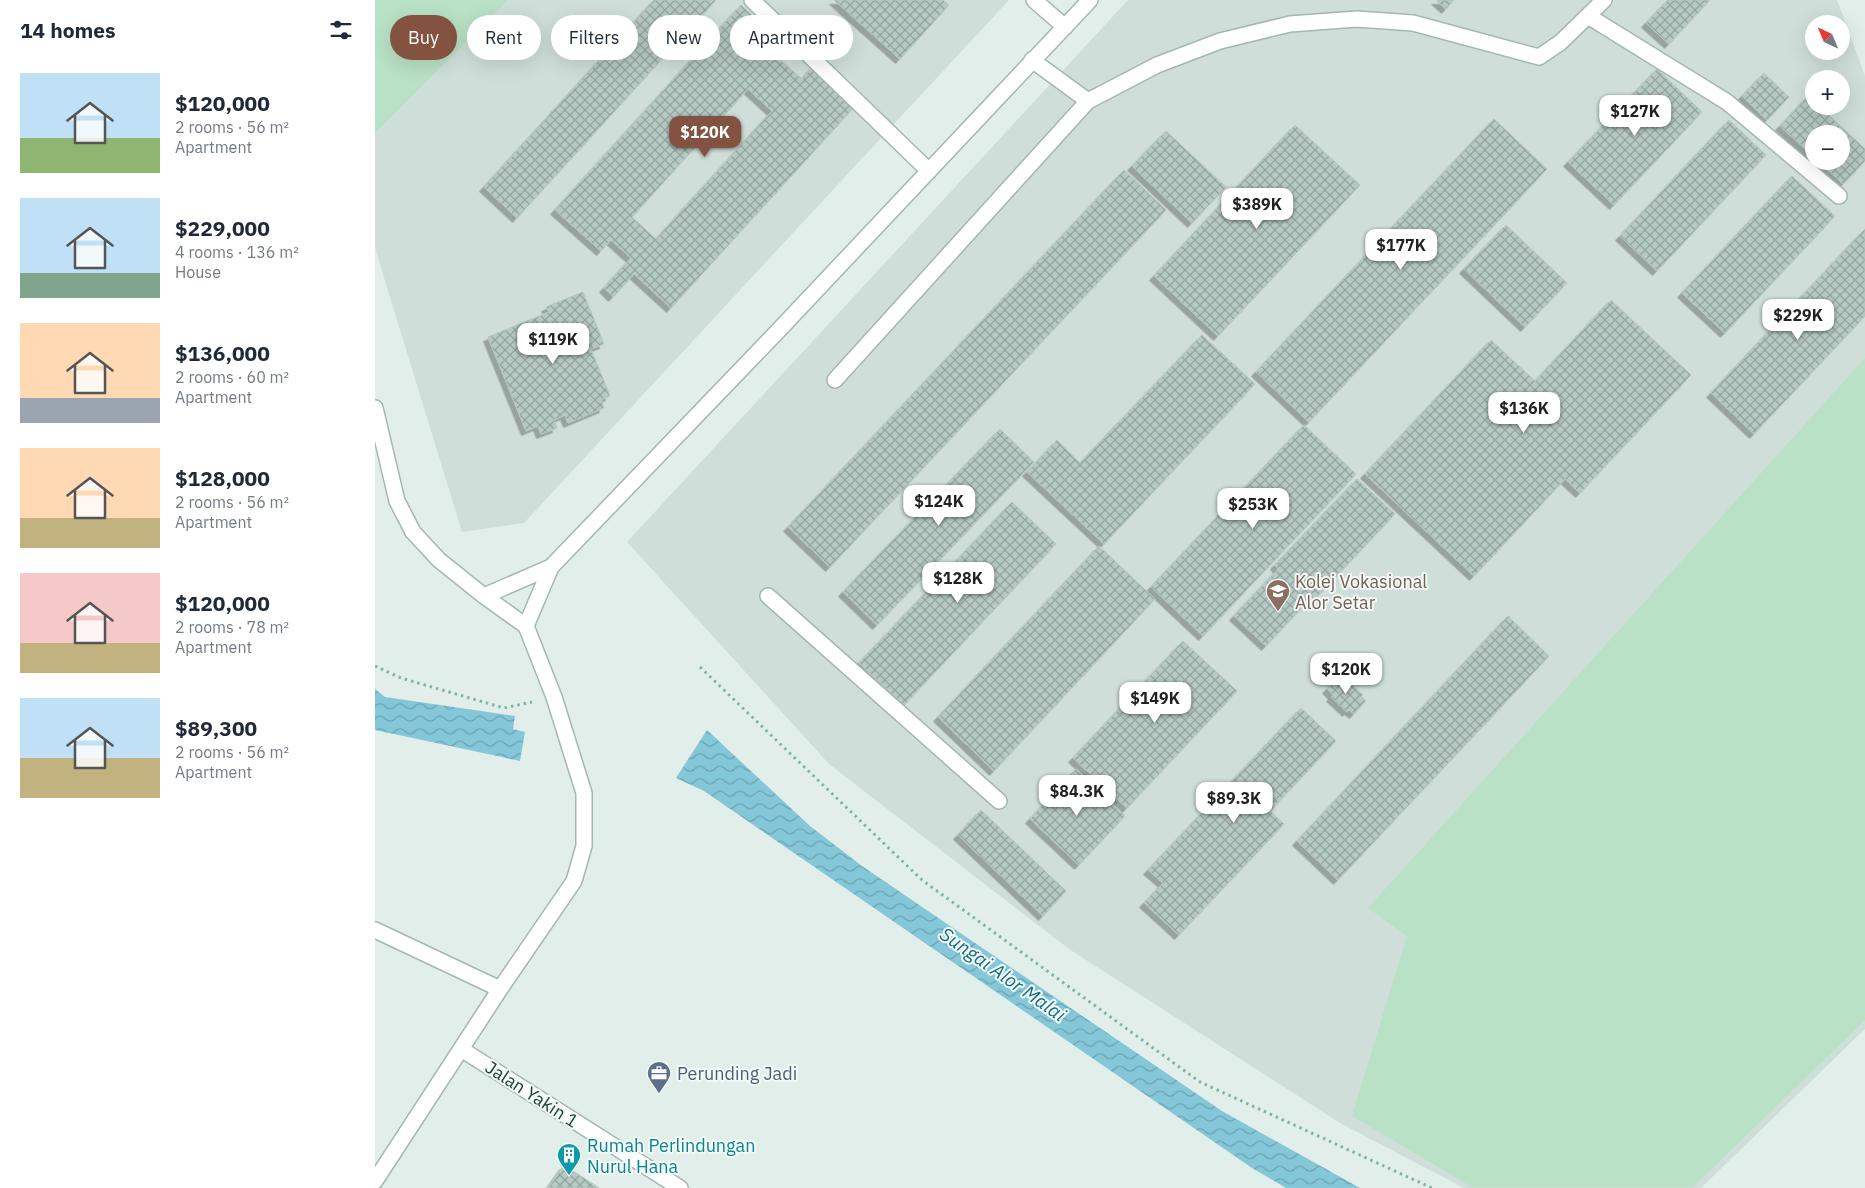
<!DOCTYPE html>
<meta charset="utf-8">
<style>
body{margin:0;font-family:"IBM Plex Sans",sans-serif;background:#f6f6f7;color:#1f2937;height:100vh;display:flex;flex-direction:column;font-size:19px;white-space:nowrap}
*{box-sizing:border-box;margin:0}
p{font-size:16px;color:#747a83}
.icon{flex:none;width:28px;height:28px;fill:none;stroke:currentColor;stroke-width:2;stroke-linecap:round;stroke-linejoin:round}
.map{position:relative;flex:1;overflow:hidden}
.side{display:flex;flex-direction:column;background:#fff;width:375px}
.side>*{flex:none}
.hud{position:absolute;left:15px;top:15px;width:475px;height:45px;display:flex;gap:10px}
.needle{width:32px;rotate:316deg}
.controls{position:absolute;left:1430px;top:15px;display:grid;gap:10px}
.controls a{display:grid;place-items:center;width:45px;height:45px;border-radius:50%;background:#fff;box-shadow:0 5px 20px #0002;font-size:25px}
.price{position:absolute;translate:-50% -42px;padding:0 11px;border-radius:10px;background:#fff;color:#222;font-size:16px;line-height:32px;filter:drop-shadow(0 1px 2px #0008)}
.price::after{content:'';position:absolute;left:50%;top:30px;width:15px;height:11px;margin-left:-8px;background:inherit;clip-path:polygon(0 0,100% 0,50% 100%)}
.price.current{background:#845241;color:#fff}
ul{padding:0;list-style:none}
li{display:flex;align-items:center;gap:15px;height:125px;padding:0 20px}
li span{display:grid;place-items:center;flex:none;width:140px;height:100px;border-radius:0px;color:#555}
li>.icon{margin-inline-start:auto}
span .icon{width:60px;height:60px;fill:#fffc;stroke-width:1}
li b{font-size:21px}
h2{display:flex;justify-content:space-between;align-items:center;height:60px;padding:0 20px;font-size:21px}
.pill{padding:0 18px;border-radius:22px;background:#fff;box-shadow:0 5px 20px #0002;font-size:18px;line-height:45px}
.pill.current{background:#845241;color:#fff}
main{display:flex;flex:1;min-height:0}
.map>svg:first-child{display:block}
</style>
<main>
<section class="side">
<h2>14 homes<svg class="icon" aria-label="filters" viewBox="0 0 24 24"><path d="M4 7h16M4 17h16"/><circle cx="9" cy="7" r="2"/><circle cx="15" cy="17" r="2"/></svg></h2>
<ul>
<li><span style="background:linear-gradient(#bfe0f5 65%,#8fb573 0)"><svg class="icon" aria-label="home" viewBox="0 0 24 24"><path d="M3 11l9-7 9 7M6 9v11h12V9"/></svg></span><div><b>$120,000</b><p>2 rooms · 56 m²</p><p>Apartment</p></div></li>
<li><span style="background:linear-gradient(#bfe0f5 75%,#7fa58c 0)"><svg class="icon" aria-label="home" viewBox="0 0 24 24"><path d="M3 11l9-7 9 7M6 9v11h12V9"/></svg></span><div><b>$229,000</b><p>4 rooms · 136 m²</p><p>House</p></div></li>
<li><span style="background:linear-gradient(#ffd9b3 75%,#9aa5b1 0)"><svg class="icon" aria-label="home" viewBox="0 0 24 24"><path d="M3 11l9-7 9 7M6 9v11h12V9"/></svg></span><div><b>$136,000</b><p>2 rooms · 60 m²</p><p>Apartment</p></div></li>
<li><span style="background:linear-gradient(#ffd9b3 70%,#c2b280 0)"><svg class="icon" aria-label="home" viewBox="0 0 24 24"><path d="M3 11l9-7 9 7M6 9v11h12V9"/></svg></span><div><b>$128,000</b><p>2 rooms · 56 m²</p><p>Apartment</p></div></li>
<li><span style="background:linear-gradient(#f6c9c9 70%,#c2b280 0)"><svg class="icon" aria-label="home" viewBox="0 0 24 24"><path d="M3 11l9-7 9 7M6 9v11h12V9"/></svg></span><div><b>$120,000</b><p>2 rooms · 78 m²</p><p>Apartment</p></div></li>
<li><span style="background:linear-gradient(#bfe0f5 60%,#c2b280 0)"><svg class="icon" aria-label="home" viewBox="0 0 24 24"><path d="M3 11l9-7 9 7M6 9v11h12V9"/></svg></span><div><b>$89,300</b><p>2 rooms · 56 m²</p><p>Apartment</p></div></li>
</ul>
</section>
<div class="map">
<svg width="1490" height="1188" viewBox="0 0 1490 1188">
<defs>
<pattern id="water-waves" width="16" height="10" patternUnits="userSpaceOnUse" patternTransform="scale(1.25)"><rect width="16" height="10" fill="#84c7d9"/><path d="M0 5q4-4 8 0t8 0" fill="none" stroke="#6ba3b1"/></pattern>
<pattern id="building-cross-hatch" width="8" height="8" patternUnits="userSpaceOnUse" patternTransform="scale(1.25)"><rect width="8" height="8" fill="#b6c9c2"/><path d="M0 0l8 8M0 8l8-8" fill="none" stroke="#93a59f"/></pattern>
<filter id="shadow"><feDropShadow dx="-4.5" dy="4.5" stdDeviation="0" flood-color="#0004"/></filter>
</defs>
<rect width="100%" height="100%" fill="#e2eee9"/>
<path fill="#cfded8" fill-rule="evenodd" d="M0,0h634l-485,523 -62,9 -87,-284z
M753,0h709l28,76v953l-164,159h-237l-124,-65 -271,-174 -240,-185 -202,-222zM1439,24h27v27h-27zM1439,79h27v27h-27zM1439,134h27v27h-27z"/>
<path fill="#b8e1c5" d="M0,0h133l-133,133z
M1490,358v662l-172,167h-221l-120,-71 55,-180 -39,-28z"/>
<path fill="url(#water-waves)" d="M0,689l10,8 130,19 -2,13 12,3 -5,29 -145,-31z
M332,730l103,96 52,40 360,245 138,77h-74l-34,-20 -548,-377 -28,-13z"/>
<path fill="url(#building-cross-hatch)" stroke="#b3c8c0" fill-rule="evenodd" filter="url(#shadow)" d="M279,0h62l-199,218 -33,-31z
M459,0h109l6,5 -49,54z
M1061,0h18l-8,9z
M1293,0h42l-41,44 -23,-21z
M366,5l45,42 -9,10 25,22 12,-14 43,39 -186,204 -37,-34 -21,23 -9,-9 27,-30 -20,-18 -10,11 -46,-41zM373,89l24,22 -116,128 -24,-22z
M1282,69l45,43 -88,93 -46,-43z
M1389,73l25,24 -22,23 -25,-24z
M1433,96l6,5v5h5l46,43v12l-22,23 -25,-23h23v-27h-27v23l-34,-31z
M1119,119l53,50 -238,253 -53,-50z
M1354,120l37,35 -109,116 -37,-35z
M920,125l65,60 -142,151 -64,-60z
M791,131l60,56 -34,36 -60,-57z
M749,170l42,40 -336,357 -42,-40z
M1417,176l43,40 -110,117 -43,-40z
M1131,225l61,58 -42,44 -61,-58z
M1490,229v87l-111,118 -43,-41z
M208,292l21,52 -13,5 19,47 -9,4 3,8 -36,15 -3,-8 -11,5 3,8 -16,6 -3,-8 -12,5 -38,-94 61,-25 -3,-5z
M1236,300l80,75 -111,118 -15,-14 -91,97 -109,-102 126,-134 44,41z
M827,335l53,49 -151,160 -77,-72 30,-32 23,23z
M929,425l52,49 -153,162 -52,-49z
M625,429l34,33 -157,163 -34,-33z
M982,479l38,35 -82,87 -3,-2 -44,47 -32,-30 44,-47 -3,-4z
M637,502l44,42 -152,161 -45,-42z
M724,546l56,53 -161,172 -56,-54z
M1133,616l41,40 -211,224 -41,-39z
M808,641l54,50 -110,117 -54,-50z
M964,676l6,6 2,-2 16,15 -2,2 5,4 -12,13 -5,-4 -2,2 -16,-15 2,-2 -6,-6z
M926,708l35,33 -66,70 14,13 -105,111 -35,-32 19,-20 -15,-13z
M701,769l49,47 -46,49 -49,-46z
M606,810l85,81 -23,25 -85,-81z
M189,1165l35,23h-51z"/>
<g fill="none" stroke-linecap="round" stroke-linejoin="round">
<g stroke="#a4b7b1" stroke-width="18">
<path id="lane" d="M377,0l177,171
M659,0l31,27
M1213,16l139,86 112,94
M713,101l69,-36 63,-24 70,-17 67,-5 56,4 126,34 22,-15 43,-42
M460,380l253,-279 -56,-41
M393,596l231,205"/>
</g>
<g stroke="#a4b7b1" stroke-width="18">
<path id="street" d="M0,408l22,93 16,31 26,28 45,36 42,30 28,71 30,96v53l-10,35 -74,108 -125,192
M109,596l67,-29
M151,626l25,-59 226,-235 313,-332
M0,930l125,59
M86,1049l219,139"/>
</g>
<path stroke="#7eb5a6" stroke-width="3" stroke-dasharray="2.5 4" stroke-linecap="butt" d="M0,666l26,12 103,30 28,-6
M325,667l222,213 278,202 232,106"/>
<use href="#lane" stroke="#fff" stroke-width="15"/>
<use href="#street" stroke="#fff" stroke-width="15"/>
</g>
<defs>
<g id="school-pin" transform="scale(1.25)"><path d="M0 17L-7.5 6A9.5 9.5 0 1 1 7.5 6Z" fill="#8d6e63" stroke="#f3faf6"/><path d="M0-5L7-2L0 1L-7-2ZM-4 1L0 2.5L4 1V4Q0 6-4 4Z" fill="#fff"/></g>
<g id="office-pin" transform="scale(1.25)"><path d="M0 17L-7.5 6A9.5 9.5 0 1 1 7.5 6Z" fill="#5c6f8a" stroke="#f3faf6"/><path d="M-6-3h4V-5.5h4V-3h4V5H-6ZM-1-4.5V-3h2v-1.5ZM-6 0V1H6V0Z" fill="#fff"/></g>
<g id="building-pin" transform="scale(1.25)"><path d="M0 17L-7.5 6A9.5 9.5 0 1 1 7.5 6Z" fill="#0f9aa8" stroke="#f3faf6"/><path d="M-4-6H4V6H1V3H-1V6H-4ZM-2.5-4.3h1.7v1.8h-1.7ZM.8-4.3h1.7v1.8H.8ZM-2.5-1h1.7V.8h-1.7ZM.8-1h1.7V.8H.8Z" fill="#fff"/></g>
</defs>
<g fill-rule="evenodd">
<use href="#school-pin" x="903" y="591"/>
<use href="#office-pin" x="284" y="1073"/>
<use href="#building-pin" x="194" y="1155"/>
</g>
<g text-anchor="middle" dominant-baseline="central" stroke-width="4" stroke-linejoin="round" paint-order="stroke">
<g font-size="18" fill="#785e54" stroke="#f3faf6" text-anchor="start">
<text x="920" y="581">Kolej Vokasional<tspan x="920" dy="21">Alor Setar</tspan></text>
</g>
<g font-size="18" fill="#4e5e75" stroke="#f3faf6" text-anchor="start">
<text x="302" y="1073">Perunding Jadi</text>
</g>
<g font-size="18" fill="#1f4139" stroke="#f3faf6">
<text transform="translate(157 1094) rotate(33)">Jalan Yakin 1</text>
</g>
<g font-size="18" fill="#0d838f" stroke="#f3faf6" text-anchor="start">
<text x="212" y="1145">Rumah Perlindungan<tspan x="212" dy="21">Nurul Hana</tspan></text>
</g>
<g font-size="19" font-style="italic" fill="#136b83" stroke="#f3faf6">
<text transform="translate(628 974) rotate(35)">Sungai Alor Malai</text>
</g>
</g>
</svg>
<div class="controls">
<a><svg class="needle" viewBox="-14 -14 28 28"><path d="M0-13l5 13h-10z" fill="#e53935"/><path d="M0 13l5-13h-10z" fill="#747a83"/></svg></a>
<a>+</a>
<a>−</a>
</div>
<b class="price" style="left:1260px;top:137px">$127K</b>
<b class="price current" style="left:330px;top:158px">$120K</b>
<b class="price" style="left:882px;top:230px">$389K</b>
<b class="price" style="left:1026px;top:271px">$177K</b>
<b class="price" style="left:1423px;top:341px">$229K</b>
<b class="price" style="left:178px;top:365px">$119K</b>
<b class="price" style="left:1149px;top:434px">$136K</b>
<b class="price" style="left:564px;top:527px">$124K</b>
<b class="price" style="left:878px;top:530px">$253K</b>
<b class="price" style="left:583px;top:604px">$128K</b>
<b class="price" style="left:971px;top:695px">$120K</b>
<b class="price" style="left:780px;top:724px">$149K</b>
<b class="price" style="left:702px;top:817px">$84.3K</b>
<b class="price" style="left:859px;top:824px">$89.3K</b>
<div class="hud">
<a class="pill current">Buy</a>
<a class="pill">Rent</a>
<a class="pill">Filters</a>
<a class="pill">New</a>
<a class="pill">Apartment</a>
</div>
</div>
</main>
